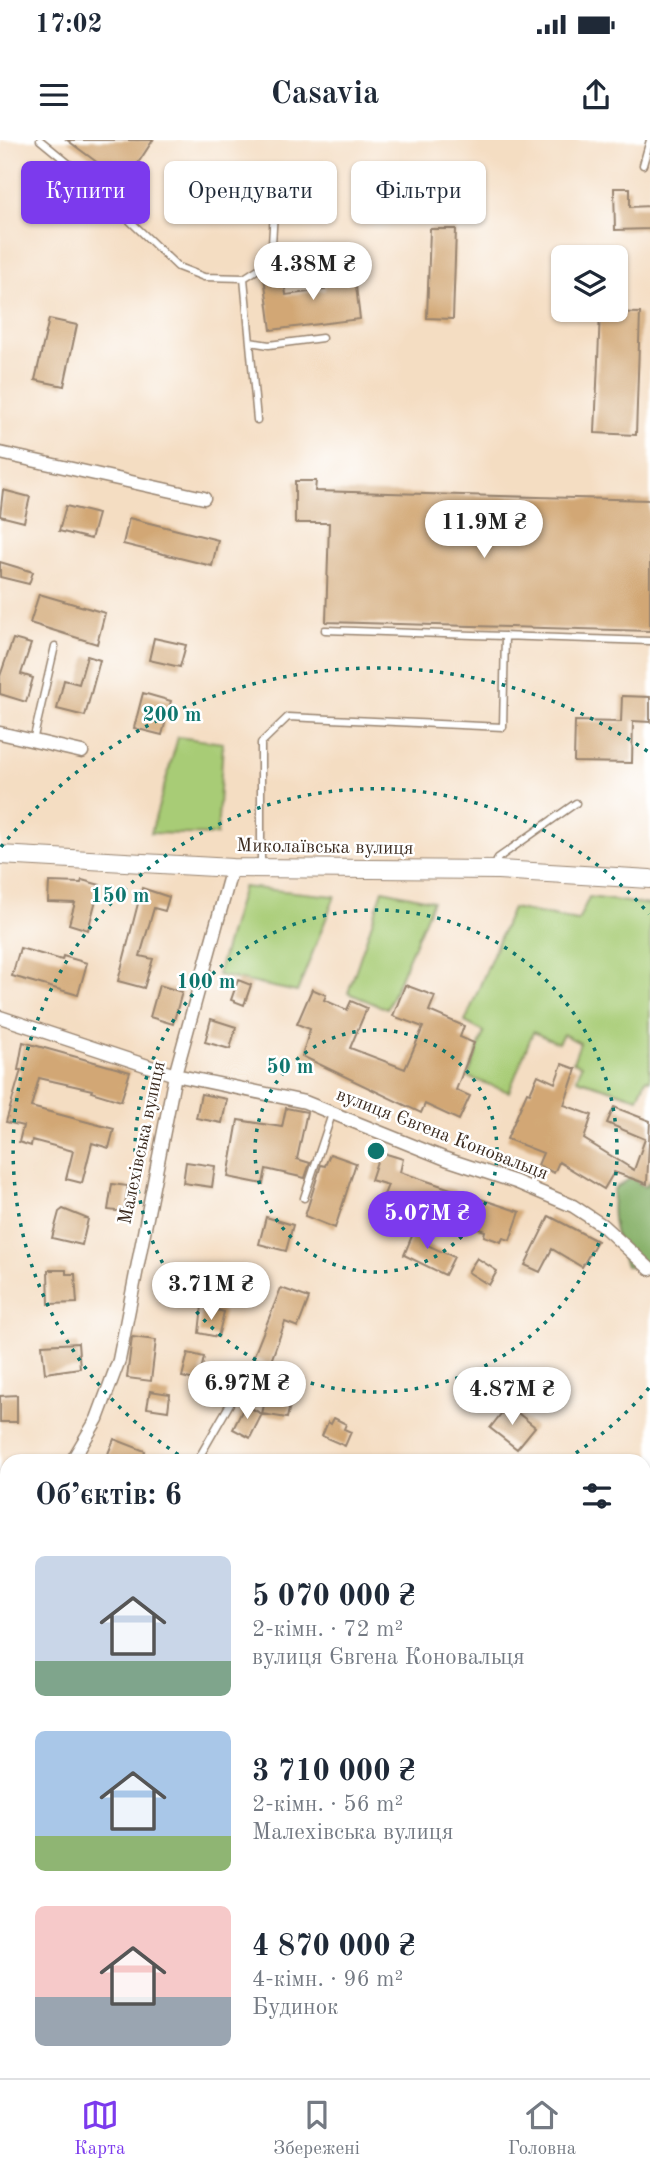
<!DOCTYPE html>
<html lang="uk">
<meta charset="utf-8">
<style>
body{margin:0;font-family:"Old Standard TT",serif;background:#f2f2f3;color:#1f2937;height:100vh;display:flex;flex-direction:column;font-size:26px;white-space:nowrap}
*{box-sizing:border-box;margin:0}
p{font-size:23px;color:#747a83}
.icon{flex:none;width:38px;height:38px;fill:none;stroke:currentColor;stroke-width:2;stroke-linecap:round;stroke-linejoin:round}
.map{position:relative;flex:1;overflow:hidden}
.side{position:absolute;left:0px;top:1314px;width:651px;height:625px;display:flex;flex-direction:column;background:#fff;border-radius:21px 21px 0 0;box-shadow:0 2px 5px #0004}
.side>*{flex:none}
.top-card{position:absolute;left:21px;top:21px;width:609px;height:63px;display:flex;gap:14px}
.controls{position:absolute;left:551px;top:105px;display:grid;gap:14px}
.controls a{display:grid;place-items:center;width:77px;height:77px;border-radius:10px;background:#fff;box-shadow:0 2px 5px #0004;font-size:35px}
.price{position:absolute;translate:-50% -60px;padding:0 16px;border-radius:24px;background:#fff;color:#222;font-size:23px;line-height:46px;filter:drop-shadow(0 2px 4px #0008)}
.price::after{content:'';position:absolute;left:50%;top:42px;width:21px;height:16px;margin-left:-10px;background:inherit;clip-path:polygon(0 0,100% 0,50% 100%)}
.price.selected{background:#7c3aed;color:#fff}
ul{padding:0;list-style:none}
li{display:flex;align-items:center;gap:21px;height:175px;padding:0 35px}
li span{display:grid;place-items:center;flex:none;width:196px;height:140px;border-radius:10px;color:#555}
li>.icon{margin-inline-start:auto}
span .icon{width:84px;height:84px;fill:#fffc;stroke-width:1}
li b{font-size:30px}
h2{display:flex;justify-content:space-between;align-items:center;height:84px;padding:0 35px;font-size:30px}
.pill{padding:0 24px;border-radius:10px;background:#fff;box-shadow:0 2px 5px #0004;font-size:24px;line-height:63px}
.pill.selected{background:#7c3aed;color:#fff}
.status{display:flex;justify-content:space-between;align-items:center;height:49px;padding:0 35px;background:#fff;direction:ltr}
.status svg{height:19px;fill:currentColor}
header{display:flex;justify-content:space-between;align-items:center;height:91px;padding:0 35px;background:#fff;font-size:32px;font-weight:600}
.tab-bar{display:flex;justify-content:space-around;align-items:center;height:98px;border-top:2px solid #e0e1e3;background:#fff;font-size:19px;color:#747a83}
.tab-bar a{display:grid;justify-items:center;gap:4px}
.tab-bar .selected{color:#7c3aed}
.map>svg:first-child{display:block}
</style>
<div class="status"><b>17:02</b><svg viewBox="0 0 49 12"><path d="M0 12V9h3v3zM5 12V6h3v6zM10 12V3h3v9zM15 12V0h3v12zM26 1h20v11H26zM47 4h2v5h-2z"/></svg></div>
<header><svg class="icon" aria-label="menu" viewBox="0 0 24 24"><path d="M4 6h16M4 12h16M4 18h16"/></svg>Casavia<svg class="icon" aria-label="share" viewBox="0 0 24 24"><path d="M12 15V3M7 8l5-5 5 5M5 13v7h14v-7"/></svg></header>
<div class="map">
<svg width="650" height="1938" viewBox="0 0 650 1938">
<rect width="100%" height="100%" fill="#fff"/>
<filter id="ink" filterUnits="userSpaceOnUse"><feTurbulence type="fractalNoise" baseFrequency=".0143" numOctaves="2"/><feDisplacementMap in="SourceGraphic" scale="14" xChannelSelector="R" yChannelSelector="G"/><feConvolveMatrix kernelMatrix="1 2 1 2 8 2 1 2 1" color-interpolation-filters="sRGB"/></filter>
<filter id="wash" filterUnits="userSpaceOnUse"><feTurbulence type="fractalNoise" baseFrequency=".00686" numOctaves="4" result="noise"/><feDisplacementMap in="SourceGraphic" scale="28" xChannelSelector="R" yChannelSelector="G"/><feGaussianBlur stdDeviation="1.57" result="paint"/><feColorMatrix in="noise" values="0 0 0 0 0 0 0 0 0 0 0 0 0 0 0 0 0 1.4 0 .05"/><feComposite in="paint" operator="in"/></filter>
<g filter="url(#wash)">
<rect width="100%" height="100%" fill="#f4ddc2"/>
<path fill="#a8cc76" stroke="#727b4a" stroke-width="2" d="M178,597l45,6 -6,92 -66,-2z
M243,747l92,9 -38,96 -80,-17z
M383,750l50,11 -46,108 -39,-16z
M589,757l61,8v175l-4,-1 -8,19 -61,-19 4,-14 -8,-3 7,-19 -17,-9 -5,9 -25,-11 -24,60 -41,-15 16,-45 -19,-10 47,-114 66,13z"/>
<path fill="#86b067" stroke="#606d42" stroke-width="2" d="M631,1038l14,9 5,-6v86l-24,-1c-10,-27 -17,-48 -12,-77z"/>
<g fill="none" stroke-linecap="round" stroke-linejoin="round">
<path stroke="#75aae3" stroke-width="5" d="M644,1438l6,-6
M408,1932l5,6
M253,1938l3,-6"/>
</g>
<g id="blocks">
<path fill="#d2a774" d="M67,0h86l-24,37 18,12 -11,17 -42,-28 8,-12z
M614,48h16v19l20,-1v23l-35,1z
M430,89h26l-3,90 -26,-1z
M354,130l6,49 -89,11 -7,-54 19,-2 3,21 39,-5 -2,-17z
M600,172l40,1 -4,122 -41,-2z
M49,179l28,6 -13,61 -29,-6z
M295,341h21l-1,10 335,9v131l-324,-9 3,-99h-34z
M3,350l27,7 -6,25 -24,-6z
M66,366l32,8 -7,25 -32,-8z
M129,378l89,22 -6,26 -89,-22z
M0,422l33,10 -4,12 -29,-7z
M39,454l66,19 -8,31 -67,-21z
M154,498l32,7 -6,22 -31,-7z
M13,499l18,5 -10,30 12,4 -7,24 -26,-8v-18z
M87,516l13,4 -15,56 -28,-7 7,-29 15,4z
M143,553l28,8 -9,34 -28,-7z
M622,556l28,1v25l-17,-1 -1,42 -58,-1 1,-41 46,1z
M82,740l18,5 -12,45 -19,-6 6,-21 -27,-1 1,-20 32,1z
M142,748l27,9 -4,14 -11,-3 -14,48 13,3 -9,29 -26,-7z
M20,808l42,12 1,-4 24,7 -9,32 -66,-19z
M238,840l13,5 -7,20 -13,-5z
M159,845l23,7 -9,32 -23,-7z
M405,845l30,11 -6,15 35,15 -4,11 14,6 -18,47 14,6 -11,24 -34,-16 -4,9 -119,-57 8,-27 -13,-5 15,-35 14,6 -2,5 23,10 4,-9 16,7 -17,40 55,21 18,-42 -30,-11z
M211,879l25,8 -6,22 -25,-7z
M23,902l107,30 -9,29 -30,-9 1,-2 -53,-12 -8,29 83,22 -5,19 -17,-5 -10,40 -16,-4 7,-28 -41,-11 -1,6 -12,-4 4,-16 -17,-4 15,-52h-3z
M562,924l14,5 -12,36 28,10 -8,24 50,31 11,-31 -38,-16 7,-16 36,14 -3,63 -33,-12 -10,17 -45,-27 -5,11 -16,-8 5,-12 -36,-14 20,-47 3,1 8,-18 17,8z
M201,954l26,5 -5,24 -26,-5z
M286,968l21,4 -10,47 13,4 -5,15 -39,-9 -3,15 -35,-7 10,-57 44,7z
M380,1012l23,7 -3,13 120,40 -10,28 -7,-2 -2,4 -17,-6 1,-5 -46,-15 -2,3 -15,-5 1,-4 -24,-7 -6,16 -16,-7 11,-27 -17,-5z
M330,1014l26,9 -21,65 -30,-12 16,-51 4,1z
M186,1022l29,4 -3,21 -29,-4z
M112,1044l16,2 -4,26 -16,-2z
M63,1069l25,10 -6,26 -30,-7 7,-26z
M549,1076l48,25 -15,26 -30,-18 -12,23 -15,-7z
M266,1077l27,8 -7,26 -27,-7z
M418,1082l14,9 -5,14 27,12 -9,18 -41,-20z
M477,1118l20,13 -8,14 -21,-13z
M48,1130h18v4h9l2,29 -28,1z
M281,1148l28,10 -11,29 -13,-5 -15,42 -17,-6z
M202,1166l22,6 -6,25 -19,-4z
M132,1197l24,3 -5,41 -24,-3z
M78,1203l2,25 -35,5 -3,-28z
M188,1213l16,4 -5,24 -17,-4z
M150,1251l20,3 -2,17 -21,-3z
M17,1255v27h-17v-26z
M266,1256l25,5 -4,17 -25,-4z
M245,1265l17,9 -12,24 -17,-9z
M508,1265l27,22 -18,22 -27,-21z
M334,1278l12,6 -2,5 7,3 -6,14 -23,-10 6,-14 3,2z
M114,1299l31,12 -3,10h-37z"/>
</g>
</g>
<g filter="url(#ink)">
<use href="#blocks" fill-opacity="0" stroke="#988470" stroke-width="2"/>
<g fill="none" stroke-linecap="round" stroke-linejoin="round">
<g stroke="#988470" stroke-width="9">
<path id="service" d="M40,0l39,32 99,95 26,10 40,1 27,-17 3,-50
M643,25l7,-25
M244,138l13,142
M250,202l19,3 53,-7
M325,490l325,11
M33,601l22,-95
M261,727v-124l27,-26 215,10 2,-91
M494,728l4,-10 78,-55
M304,1058l28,-84
M197,1321l50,-87"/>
</g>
<g stroke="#988470" stroke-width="15">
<path id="minor" d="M0,313l204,45
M0,593l82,19
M0,877l175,58 130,27 141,57 70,23 57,24 29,19 48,44
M72,1321l25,-42 22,-59 56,-285 57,-207
M0,1358l7,1
M0,1426l7,-9
M644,1569l6,1
M644,1731l6,-7
M491,1938l3,-6"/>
</g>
<g stroke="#988470" stroke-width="20">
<path id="secondary" d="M0,715l232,13 266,2 152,9"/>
</g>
<use href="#service" stroke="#fff" stroke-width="6"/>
<use href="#minor" stroke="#fff" stroke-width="12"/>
<use href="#secondary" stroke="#fff" stroke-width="18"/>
</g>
</g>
<g fill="none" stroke="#0f766e" stroke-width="3.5" stroke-dasharray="3.5 7">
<circle cx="376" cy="1011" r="121"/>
<circle cx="376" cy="1011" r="241"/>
<path d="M649 1248A362 362 0 0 1 565 1320M187 1320A362 362 0 1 1 649 774"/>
<path d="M1 707A483 483 0 0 1 650 613"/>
</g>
<g text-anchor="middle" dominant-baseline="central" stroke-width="5" stroke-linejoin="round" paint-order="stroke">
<g font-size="19" fill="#3b2a1e" stroke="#fff">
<text transform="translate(325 708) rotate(1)">Миколаївська вулиця</text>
<text transform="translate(442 995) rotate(21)">вулиця Євгена Коновальця</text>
<text transform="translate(143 1003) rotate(-78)">Малехівська вулиця</text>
</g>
</g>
<circle cx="376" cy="1011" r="10" fill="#0f766e" stroke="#fff" stroke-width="3.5"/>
<g font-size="21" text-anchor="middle" font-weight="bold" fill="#0f766e" stroke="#fff" stroke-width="5" stroke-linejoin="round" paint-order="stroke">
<text x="172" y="581">200 m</text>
<text x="120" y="762">150 m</text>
<text x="206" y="848">100 m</text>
<text x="290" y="933">50 m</text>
</g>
</svg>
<div class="controls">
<a><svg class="icon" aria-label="layers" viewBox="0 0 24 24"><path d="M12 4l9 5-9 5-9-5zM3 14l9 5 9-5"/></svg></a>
</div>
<b class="price" style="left:313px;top:162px">4.38M ₴</b>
<b class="price" style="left:484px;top:420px">11.9M ₴</b>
<b class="price selected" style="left:427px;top:1111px">5.07M ₴</b>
<b class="price" style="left:211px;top:1182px">3.71M ₴</b>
<b class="price" style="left:247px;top:1281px">6.97M ₴</b>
<b class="price" style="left:512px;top:1287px">4.87M ₴</b>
<div class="top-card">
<a class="pill selected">Купити</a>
<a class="pill">Орендувати</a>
<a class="pill">Фільтри</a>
</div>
<section class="side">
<h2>Об’єктів: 6<svg class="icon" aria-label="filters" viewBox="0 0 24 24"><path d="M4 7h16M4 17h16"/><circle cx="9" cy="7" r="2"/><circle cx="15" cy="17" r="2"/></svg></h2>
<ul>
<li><span style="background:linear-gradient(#c9d6e8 75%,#7fa58c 0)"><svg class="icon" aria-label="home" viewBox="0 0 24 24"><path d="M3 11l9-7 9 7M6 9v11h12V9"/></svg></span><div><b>5 070 000 ₴</b><p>2-кімн. · 72 m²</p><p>вулиця Євгена Коновальця</p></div></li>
<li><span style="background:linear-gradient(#a9c7e8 75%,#8fb573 0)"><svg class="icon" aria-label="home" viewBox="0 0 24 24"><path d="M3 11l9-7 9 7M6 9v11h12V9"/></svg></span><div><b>3 710 000 ₴</b><p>2-кімн. · 56 m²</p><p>Малехівська вулиця</p></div></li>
<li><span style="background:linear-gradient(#f6c9c9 65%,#9aa5b1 0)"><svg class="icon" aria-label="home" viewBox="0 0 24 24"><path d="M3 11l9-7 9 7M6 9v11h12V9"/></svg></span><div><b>4 870 000 ₴</b><p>4-кімн. · 96 m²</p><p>Будинок</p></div></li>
</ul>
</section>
</div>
<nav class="tab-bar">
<a class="selected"><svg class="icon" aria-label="map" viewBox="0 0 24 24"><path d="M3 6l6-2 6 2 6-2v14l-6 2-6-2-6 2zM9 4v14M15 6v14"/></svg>Карта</a>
<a><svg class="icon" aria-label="saved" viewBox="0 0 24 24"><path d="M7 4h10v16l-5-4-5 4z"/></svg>Збережені</a>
<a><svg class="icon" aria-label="home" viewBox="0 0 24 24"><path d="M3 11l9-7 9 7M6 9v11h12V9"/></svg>Головна</a>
</nav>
